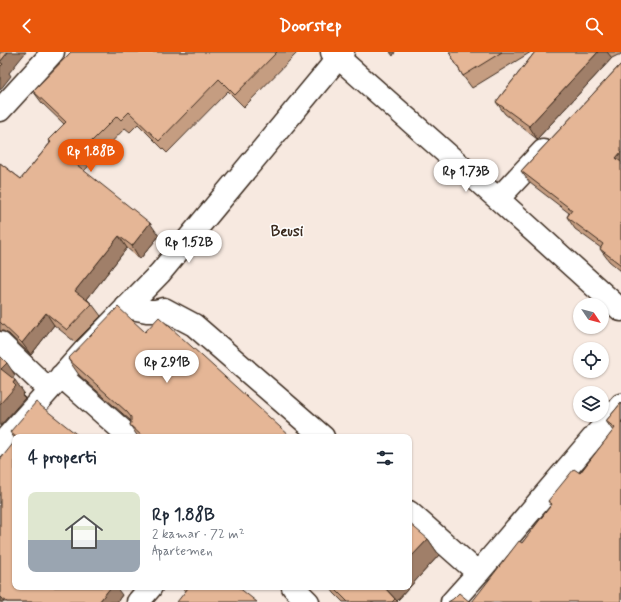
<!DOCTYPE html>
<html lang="id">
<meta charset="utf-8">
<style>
body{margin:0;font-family:Mynerve,sans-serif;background:#f6f6f7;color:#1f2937;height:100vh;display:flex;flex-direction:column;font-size:15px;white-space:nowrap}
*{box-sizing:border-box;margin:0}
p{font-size:13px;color:#747a83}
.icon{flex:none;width:22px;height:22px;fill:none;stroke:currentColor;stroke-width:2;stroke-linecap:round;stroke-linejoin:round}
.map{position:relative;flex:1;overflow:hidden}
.panel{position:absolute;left:12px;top:382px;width:400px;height:156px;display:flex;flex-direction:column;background:#fff;border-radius:8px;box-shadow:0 1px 3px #0004}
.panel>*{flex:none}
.needle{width:26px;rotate:125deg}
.controls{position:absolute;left:573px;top:246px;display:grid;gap:8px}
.controls a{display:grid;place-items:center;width:36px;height:36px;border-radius:50%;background:#fff;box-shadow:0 1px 3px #0004;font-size:20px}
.price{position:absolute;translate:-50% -34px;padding:0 9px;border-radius:14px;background:#fff;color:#222;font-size:13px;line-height:26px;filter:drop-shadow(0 1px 2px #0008)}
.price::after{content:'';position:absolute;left:50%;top:24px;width:12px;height:9px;margin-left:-6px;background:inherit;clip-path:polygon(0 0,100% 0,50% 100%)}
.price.selected{background:#ea580c;color:#fff}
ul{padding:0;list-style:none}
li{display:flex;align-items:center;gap:12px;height:100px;padding:0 16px}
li+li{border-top:1px solid #e0e1e3}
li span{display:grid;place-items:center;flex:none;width:112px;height:80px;border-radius:8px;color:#555}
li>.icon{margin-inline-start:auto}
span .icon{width:48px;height:48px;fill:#fffc;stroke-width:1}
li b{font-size:17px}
h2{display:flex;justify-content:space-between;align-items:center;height:48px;padding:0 16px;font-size:17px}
header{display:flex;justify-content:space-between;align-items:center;height:52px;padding:0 16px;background:#ea580c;color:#fff;font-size:18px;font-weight:800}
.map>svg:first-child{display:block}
</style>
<header><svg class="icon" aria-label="back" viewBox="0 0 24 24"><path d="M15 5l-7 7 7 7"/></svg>Doorstep<svg class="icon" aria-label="search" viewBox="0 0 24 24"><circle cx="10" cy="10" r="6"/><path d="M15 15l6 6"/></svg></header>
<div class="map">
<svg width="621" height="550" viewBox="0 0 621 550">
<rect width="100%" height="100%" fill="#f7e9e0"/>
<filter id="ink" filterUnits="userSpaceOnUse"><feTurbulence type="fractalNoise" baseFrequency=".025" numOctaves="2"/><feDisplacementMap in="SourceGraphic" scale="8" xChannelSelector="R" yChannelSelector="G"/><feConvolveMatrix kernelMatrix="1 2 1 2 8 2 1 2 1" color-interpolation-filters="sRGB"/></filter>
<g filter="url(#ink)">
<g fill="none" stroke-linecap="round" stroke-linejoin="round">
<g stroke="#3b2a1e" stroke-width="25">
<path id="minor" d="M332,0l166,147 123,111
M0,58l53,-58
M498,147l45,-48
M126,255l21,4h9l8,-2 13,7 17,9 129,112
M0,291l49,47
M61,324l69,61
M0,393l83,-93 77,-79 183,-221
M409,460l69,61
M293,535l15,15
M138,550l13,-15
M452,550l26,-29 143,-168"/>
</g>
<use href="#minor" stroke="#fff" stroke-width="22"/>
</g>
<path fill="#c59d81" stroke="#3b2a1e" d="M71,0h227l-54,55 -16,-16 -61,62 -29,-29 -8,8 -5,-4 -41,43 75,65 -19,23 -13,-11 -40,51 5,5 9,12 -26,26 -21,-17 -23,30 -22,-21 -6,-3h-3v-168l21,16 29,-36 -2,-3 16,-16 -22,-21 -9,-12z
M449,0h82l-59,36 -9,-12z
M535,0h86v3h-3l-6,3 -75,81 -32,-25 -9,-12z
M621,12v207l-12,-10 -9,-12 1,-1 -26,-19 -8,-12 2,-4 -39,-30 -9,-12z
M145,280l146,105h-153l-8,-12 1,-4 -52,-46 -11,-16z
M621,351v199l-99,-59 29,-37 -3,-5 32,-28 33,-42 -7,-10z
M10,380l70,5h-65v2z
M0,408l15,127 107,8 -5,7h-117z
M428,487l11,16 -42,46 1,1h-55l-9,-9 -4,-6h79z
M182,535h56l-53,4z"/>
<path fill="#a07f69" stroke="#3b2a1e" d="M8,0h18l-17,21 2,3 -11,14v-28z
M390,0h5l-2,4z
M598,0h9l5,6 -75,81 -8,-13z
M621,100v13l-5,-7z
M150,171l9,13 -19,23 -8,-13z
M119,184l8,12 -43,55 -9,-12z
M46,261l8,12 -23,30 -9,-12z
M7,311l8,12 -5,7 -9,-13z
M15,328l9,13 -2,2 3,3 -25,28v-22z
M428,487l11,16 -42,46 -13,-14h25v-28z
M111,535h5l6,8 -5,7h-18z
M0,544l4,6h-4z"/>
<path fill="#e5b696" stroke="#3b2a1e" d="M0,0h8l-8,10 3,2 -3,3z
M71,0h206l-42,43 -16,-16 -60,62 -30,-29 -8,8 -4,-4 -45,45 78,62 -18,23 -13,-10 -44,55 17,13 -25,26 -21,-17 -24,30 -22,-21v-159l21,16 30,-37 -3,-2 18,-18 -33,-31z
M449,0h53l-39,24z
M535,0h63l-69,74 -33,-24z
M621,12v88l-5,6 5,4v103l-21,-16 3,-5 -36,-27 5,-7 -51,-39z
M118,255l27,25 14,-15 132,120h-148l-13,-12 1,-2v-6l-4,-5 -59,-53z
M0,304l7,7 -6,6 14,11 -2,3 3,3 -16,18z
M36,350l44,35h-64l-6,-5z
M621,351v199h-149l47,-61 3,2 30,-39 -4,-3 26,-32 6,4 35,-45 -9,-7z
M15,389v146h96l-12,15h-92l-7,-5v-137z
M409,471l19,16 -19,20z
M186,535h52l19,15h-80l11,-14z
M333,535h51l11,12 -3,3h-44z
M459,541l11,9h-22l5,-3z"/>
</g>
<g text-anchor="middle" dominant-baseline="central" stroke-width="3" stroke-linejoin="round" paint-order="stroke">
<g font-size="15" font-weight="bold" fill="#3b2a1e" stroke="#fff">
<text x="287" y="180">Beusi</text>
</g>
</g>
</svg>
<div class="controls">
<a><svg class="needle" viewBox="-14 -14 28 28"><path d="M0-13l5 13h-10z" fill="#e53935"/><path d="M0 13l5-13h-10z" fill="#747a83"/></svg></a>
<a><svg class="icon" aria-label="locate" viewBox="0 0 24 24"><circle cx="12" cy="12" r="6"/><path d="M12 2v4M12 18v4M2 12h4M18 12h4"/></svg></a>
<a><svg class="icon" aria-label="layers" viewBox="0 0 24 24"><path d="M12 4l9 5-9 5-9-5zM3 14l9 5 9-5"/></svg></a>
</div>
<b class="price selected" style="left:91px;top:121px">Rp 1.88B</b>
<b class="price" style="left:466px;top:141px">Rp 1.73B</b>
<b class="price" style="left:189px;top:212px">Rp 1.52B</b>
<b class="price" style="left:167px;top:332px">Rp 2.91B</b>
<section class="panel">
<h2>4 properti<svg class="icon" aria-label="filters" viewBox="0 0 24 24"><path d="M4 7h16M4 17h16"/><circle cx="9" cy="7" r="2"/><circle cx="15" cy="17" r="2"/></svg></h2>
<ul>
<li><span style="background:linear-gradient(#dfe7d0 60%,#9aa5b1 0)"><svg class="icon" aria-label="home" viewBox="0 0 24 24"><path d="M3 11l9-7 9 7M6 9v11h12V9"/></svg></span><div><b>Rp 1.88B</b><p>2 kamar · 72 m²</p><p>Apartemen</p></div></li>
</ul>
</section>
</div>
